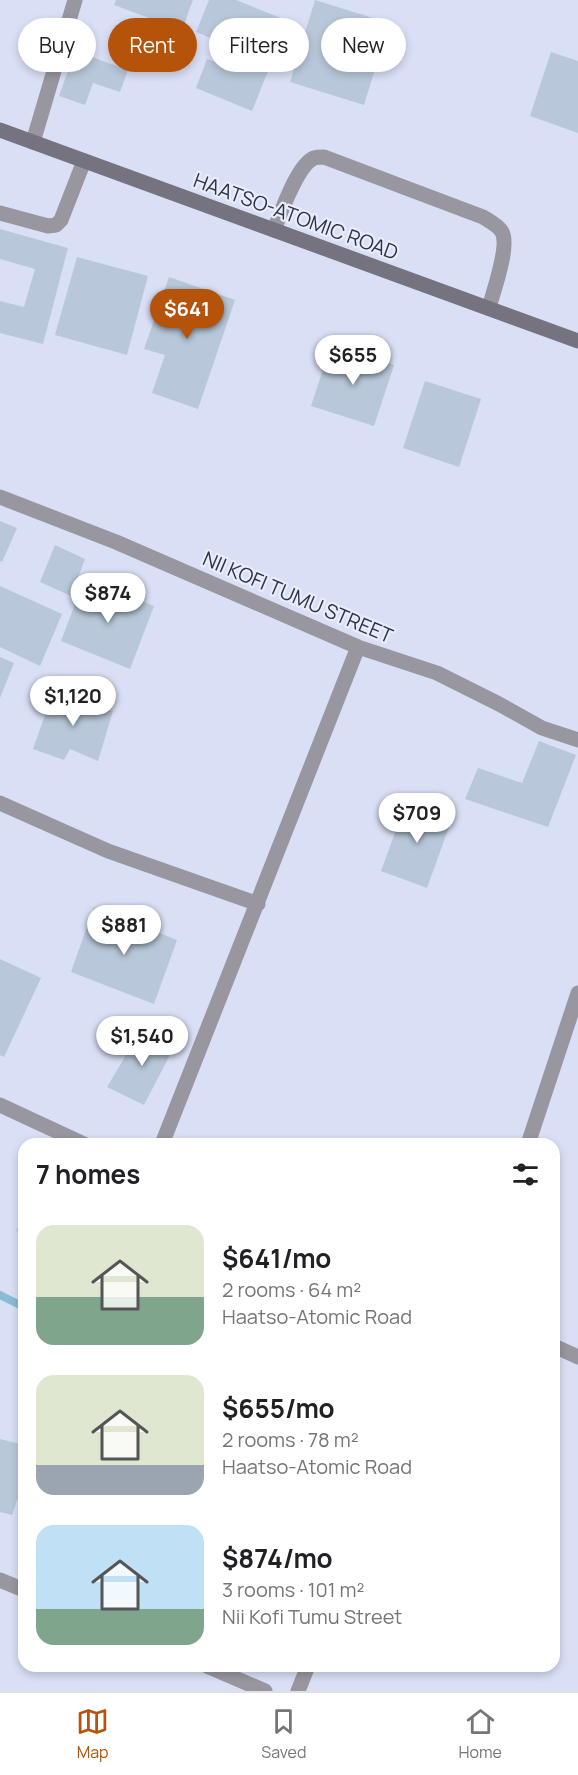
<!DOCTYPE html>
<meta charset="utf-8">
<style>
body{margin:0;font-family:Manrope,sans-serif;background:#f2f2f2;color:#202124;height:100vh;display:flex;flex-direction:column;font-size:22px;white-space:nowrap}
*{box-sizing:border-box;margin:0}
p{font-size:20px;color:#757577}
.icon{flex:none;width:33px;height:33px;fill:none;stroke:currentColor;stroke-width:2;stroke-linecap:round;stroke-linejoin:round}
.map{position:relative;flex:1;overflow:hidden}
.side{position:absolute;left:18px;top:1138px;width:542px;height:534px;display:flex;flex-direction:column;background:#fff;border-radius:18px;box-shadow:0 3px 9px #0003}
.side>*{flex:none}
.guide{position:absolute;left:18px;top:18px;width:543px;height:54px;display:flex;gap:12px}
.price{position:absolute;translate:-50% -51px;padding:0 14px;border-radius:21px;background:#fff;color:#222;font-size:20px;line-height:39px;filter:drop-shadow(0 2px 3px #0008)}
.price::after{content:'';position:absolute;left:50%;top:36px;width:18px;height:14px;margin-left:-9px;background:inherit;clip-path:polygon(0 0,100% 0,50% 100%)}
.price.active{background:#b45309;color:#fff}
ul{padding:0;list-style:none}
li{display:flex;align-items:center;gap:18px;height:150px;padding:0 18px}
li span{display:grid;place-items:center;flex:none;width:168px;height:120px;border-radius:18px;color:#555}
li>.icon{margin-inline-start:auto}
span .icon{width:72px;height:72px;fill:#fffc;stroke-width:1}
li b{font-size:26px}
h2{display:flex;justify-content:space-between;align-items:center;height:72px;padding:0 18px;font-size:26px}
.pill{padding:0 21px;border-radius:27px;background:#fff;box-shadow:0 3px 9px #0003;font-size:21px;line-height:54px}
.pill.active{background:#b45309;color:#fff}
.dock{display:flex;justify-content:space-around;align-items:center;height:84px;border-top:2px solid #e0e0e0;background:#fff;font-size:16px;color:#757577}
.dock a{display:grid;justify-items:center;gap:3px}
.dock .active{color:#b45309}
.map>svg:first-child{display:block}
</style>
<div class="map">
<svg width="578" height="1691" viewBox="0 0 578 1691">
<rect width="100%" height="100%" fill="#d9dff5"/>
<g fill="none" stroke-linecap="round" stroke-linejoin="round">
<path stroke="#8abdd3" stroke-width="8" d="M0,1295l24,12"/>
</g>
<path fill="#b8c8da" d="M116,0h77l-11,30 -68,-25z
M209,0h27l52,21 -36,90 -56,-23 11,-29 23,9 8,-19 -42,-17z
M315,0l74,23 -25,82 -74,-23z
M75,51l53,19 -8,22 -27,-9 -8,22 -26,-9z
M551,52l27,9v72l-48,-17z
M0,229l68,19 -25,96 -43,-11v-32l24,6 11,-38 -35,-10z
M77,257l71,19 -21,79 -72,-20z
M169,277l66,23 -37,109 -46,-16 13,-38 -21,-6z
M331,345l63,20 -20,61 -63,-20z
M425,381l56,18 -22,68 -56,-19z
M0,521l17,7 -15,34 -2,-1z
M55,545l30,14 -14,37 -31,-14z
M85,578l69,28 -24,63 -69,-28z
M0,586l62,28 -22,52 -40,-19z
M0,657l14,6 -14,35z
M54,689l59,22 -15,50 -28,-12 -6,11 -31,-11z
M539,741l37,14 -28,72 -83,-28 13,-31 44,15z
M407,800l46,16 -26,72 -46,-17z
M94,907l83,33 -23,64 -83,-32z
M0,959l41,19 -37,79 -4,-2z
M142,1028l33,17 -31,60 -37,-18z
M24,1217v18l-8,-4z
M0,1439l24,6v36l-12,34 -12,-3z"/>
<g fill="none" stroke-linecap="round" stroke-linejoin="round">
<path stroke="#98969f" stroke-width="15" d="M0,213l48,13 8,-1 5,-5 23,-59
M274,230c7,-17 23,-65 40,-72 3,-1 6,-1 10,-1l159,60c6,4 15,8 19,15 8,14 -9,60 -13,76"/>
<path stroke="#98969f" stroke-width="15" d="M33,142l42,-142
M0,497l116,45 242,105 79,26 62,31 43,24 36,12
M0,803l108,48 150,53
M0,1105l84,39
M162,1144l196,-497
M528,1144l50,-151
M554,1346l24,11
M0,1580l24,10
M207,1666l58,25
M298,1691l10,-25"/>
<path stroke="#767380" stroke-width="15" d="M0,130l578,211"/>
</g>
<g text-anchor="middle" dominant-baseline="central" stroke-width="4.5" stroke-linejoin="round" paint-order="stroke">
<g font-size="20" fill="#30333b" stroke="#e7ecfe">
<text transform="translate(296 216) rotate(20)">HAATSO-ATOMIC ROAD</text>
<text transform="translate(298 597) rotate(23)">NII KOFI TUMU STREET</text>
</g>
</g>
</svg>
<b class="price active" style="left:187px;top:340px">$641</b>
<b class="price" style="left:353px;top:386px">$655</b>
<b class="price" style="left:108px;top:624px">$874</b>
<b class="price" style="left:73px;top:727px">$1,120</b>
<b class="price" style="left:417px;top:844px">$709</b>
<b class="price" style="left:124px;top:956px">$881</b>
<b class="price" style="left:142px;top:1067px">$1,540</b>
<div class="guide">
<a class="pill">Buy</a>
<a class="pill active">Rent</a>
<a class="pill">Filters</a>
<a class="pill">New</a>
</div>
<section class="side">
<h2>7 homes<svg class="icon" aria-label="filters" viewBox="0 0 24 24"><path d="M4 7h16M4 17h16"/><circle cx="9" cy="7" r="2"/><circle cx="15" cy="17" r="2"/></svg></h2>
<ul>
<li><span style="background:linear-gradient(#dfe7d0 60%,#7fa58c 0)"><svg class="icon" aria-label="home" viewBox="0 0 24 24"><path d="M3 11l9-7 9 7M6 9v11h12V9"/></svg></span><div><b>$641/mo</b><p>2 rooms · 64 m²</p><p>Haatso-Atomic Road</p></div></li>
<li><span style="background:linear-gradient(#dfe7d0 75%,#9aa5b1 0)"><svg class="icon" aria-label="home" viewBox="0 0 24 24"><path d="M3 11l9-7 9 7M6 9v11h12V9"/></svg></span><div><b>$655/mo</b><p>2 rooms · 78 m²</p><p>Haatso-Atomic Road</p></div></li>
<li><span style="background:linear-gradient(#bfe0f5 70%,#7fa58c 0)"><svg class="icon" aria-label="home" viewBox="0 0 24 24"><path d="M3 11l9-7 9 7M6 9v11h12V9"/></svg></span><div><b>$874/mo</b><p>3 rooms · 101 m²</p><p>Nii Kofi Tumu Street</p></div></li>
</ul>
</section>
</div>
<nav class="dock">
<a class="active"><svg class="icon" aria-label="map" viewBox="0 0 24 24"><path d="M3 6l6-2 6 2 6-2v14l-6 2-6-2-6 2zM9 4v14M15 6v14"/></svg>Map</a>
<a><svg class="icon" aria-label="saved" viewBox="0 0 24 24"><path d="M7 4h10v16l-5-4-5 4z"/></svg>Saved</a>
<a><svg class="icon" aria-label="home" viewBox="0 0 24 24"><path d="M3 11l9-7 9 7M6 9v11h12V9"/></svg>Home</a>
</nav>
